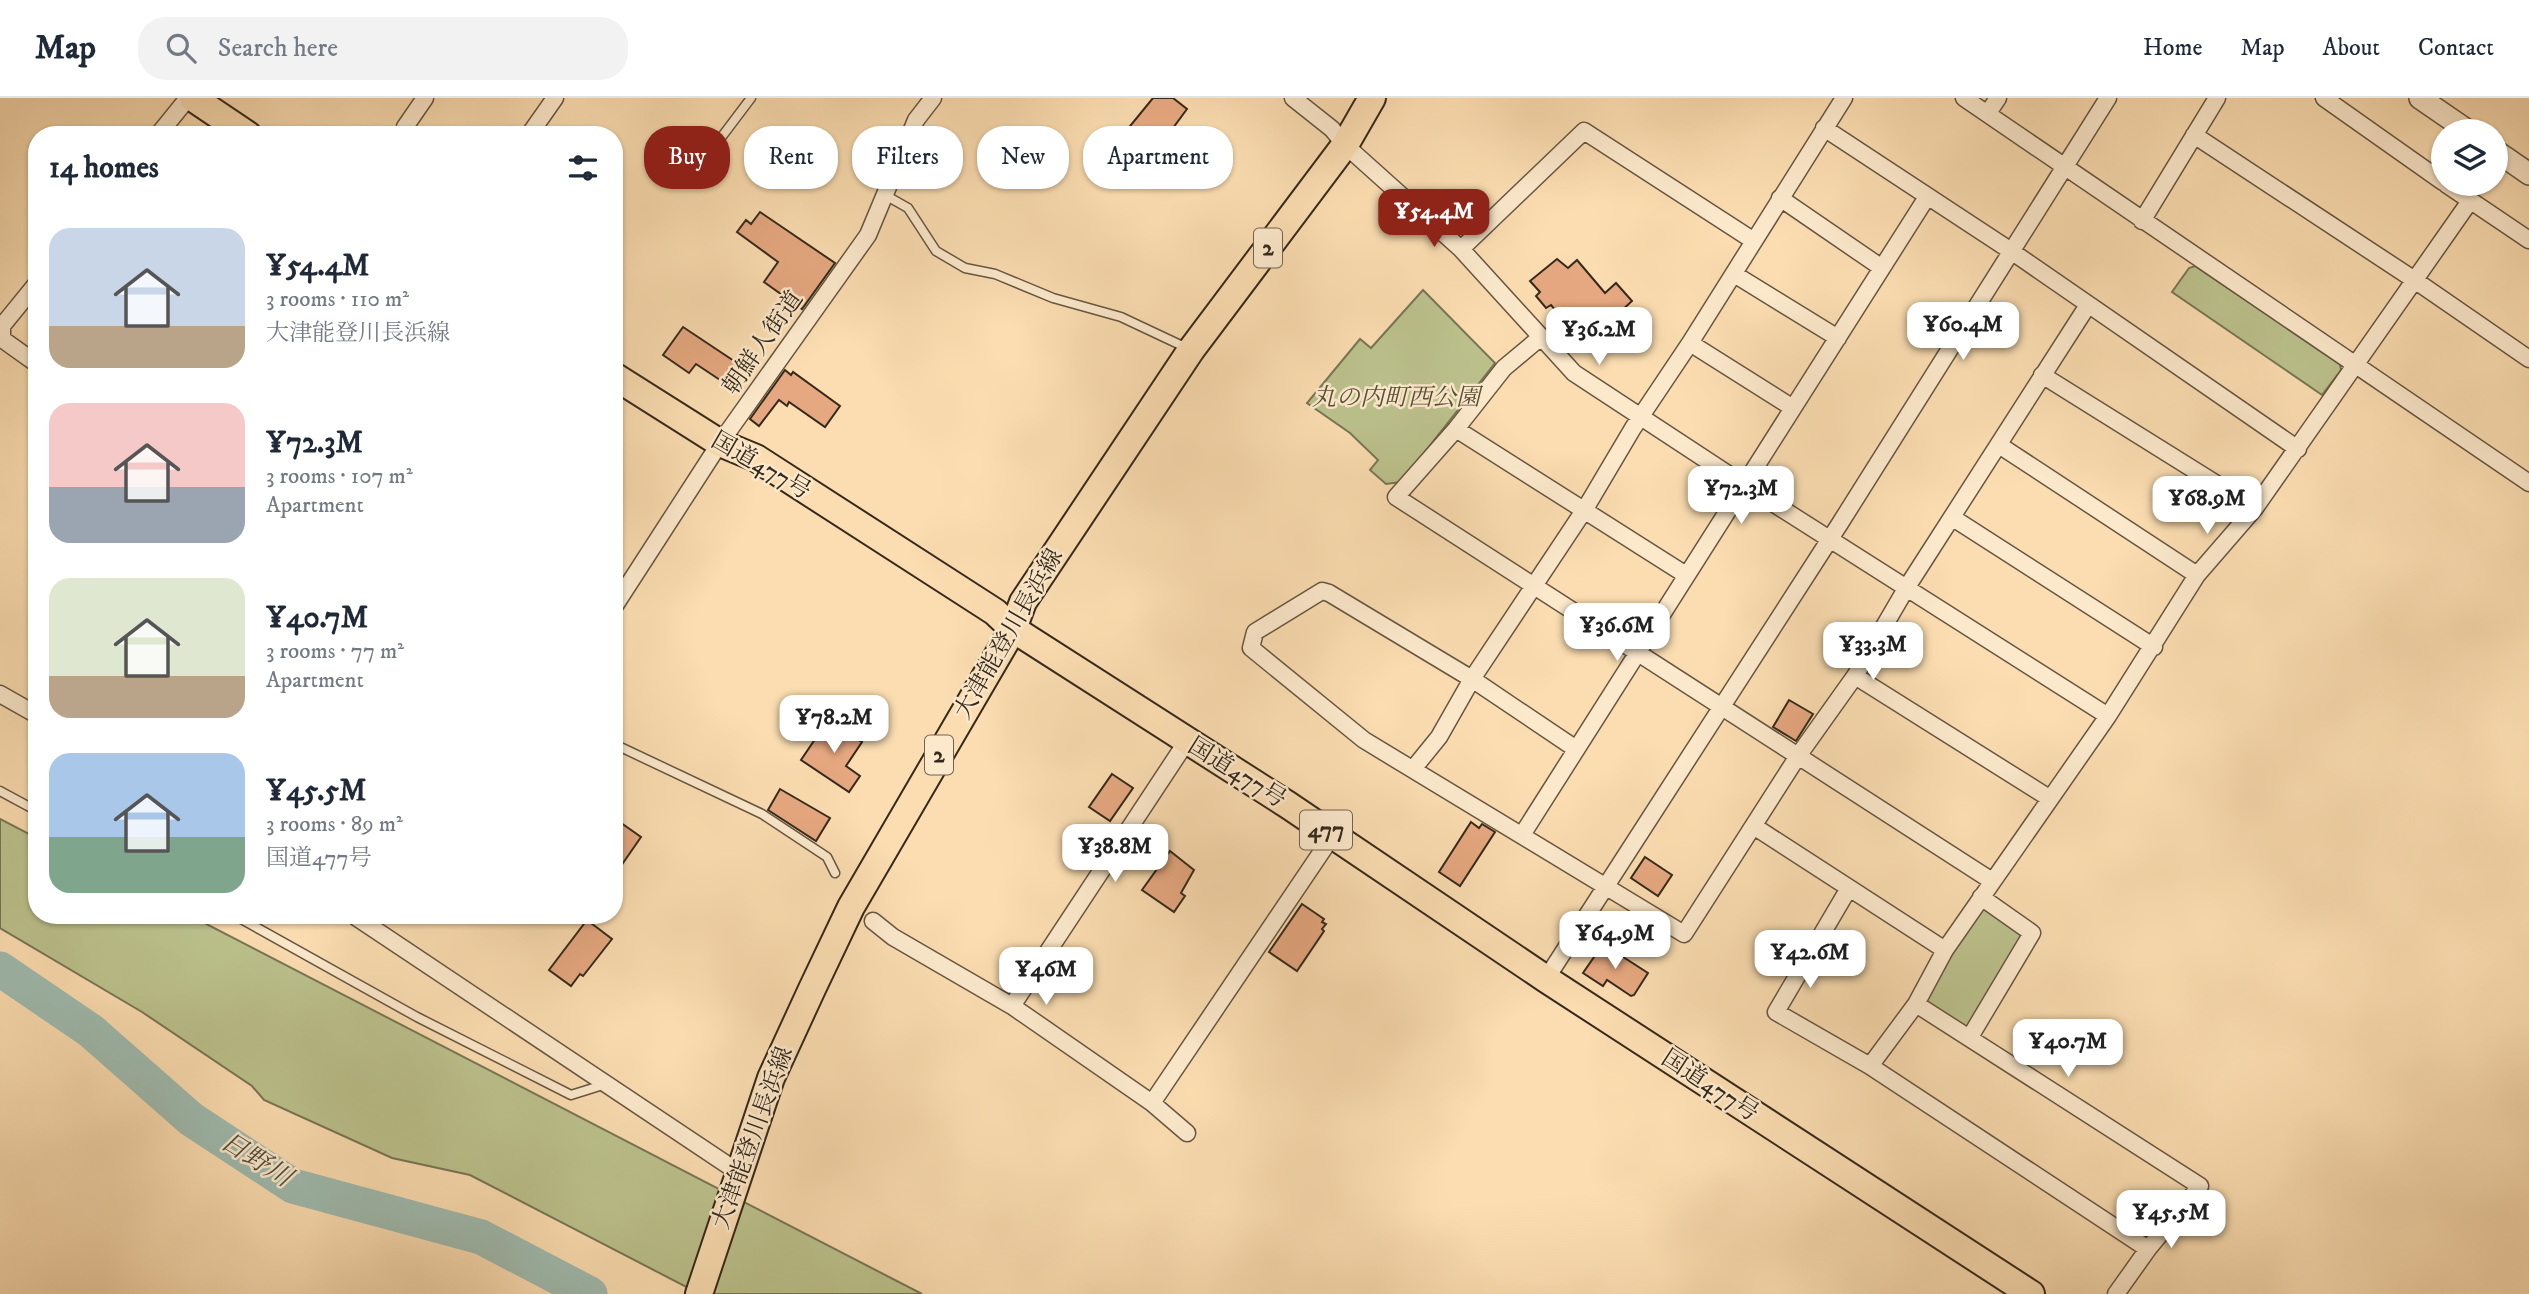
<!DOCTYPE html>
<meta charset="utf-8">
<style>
body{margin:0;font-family:"IM FELL DW Pica","Noto Serif JP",serif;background:#f2f2f3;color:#1f2937;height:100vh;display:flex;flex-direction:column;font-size:26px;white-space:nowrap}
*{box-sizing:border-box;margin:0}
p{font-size:23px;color:#747a83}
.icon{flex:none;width:38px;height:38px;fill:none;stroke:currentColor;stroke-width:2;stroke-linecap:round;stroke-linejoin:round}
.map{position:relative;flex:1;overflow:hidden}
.sheet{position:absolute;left:28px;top:28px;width:595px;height:798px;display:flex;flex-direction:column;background:#fff;border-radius:28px;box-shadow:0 2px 5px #0004}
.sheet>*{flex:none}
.banner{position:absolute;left:644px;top:28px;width:665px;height:63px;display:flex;gap:14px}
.buttons{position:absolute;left:2431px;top:21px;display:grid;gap:14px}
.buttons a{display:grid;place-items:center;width:77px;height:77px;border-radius:50%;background:#fff;box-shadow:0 2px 5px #0004;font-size:35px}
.price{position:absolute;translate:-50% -60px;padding:0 16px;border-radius:14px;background:#fff;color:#222;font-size:23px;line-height:46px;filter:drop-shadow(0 2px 4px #0008)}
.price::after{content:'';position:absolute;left:50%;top:42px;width:21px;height:16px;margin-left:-10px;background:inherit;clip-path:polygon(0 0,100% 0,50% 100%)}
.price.active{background:#8f2418;color:#fff}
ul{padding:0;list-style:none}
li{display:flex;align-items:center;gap:21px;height:175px;padding:0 21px}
li span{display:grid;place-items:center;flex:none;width:196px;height:140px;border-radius:21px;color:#555}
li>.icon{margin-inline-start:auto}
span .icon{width:84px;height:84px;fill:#fffc;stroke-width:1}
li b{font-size:30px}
h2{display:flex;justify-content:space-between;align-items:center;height:84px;padding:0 21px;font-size:30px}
.chip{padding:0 24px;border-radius:28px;background:#fff;box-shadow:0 2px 5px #0004;font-size:24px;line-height:63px}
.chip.active{background:#8f2418;color:#fff}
header{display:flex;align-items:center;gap:42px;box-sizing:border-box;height:98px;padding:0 35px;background:#fff;border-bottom:2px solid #e0e1e3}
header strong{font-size:33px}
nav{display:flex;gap:38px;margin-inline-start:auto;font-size:24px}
.search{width:490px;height:63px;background:#f2f2f3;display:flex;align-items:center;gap:18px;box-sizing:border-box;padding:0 24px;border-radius:28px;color:#747a83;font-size:26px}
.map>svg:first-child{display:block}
</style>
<header>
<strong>Map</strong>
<div class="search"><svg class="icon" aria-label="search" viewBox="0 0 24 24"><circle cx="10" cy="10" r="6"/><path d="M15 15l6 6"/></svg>Search here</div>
<nav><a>Home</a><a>Map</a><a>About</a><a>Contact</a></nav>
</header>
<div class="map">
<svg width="2529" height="1196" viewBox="0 0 2529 1196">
<rect width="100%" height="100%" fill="#fbddb1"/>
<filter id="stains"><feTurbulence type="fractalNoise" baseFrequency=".00286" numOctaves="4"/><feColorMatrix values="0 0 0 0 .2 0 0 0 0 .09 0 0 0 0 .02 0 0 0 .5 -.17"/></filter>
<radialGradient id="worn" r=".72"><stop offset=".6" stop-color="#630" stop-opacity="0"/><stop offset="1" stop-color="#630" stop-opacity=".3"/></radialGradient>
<path fill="#bcc28d" stroke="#787654" stroke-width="2" d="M2195,168l145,98 1,6 -19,25 -150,-103 17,-24z
M1423,192l72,73 -94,119 -15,2 -16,-14 8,-10 -28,-27 -43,-30 53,-64 11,9z
M0,721l37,19v77h152l733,379h-222l-230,-119 -78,-17 -128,-58 -12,-14 -110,-74 -142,-84z
M1984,808l35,24 4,9 -54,87 -5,2 -36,-23 -2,-11z"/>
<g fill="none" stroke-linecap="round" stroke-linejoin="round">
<path stroke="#9fbbaf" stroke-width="35" d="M0,871l91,62 100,88 102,67 188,51 109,57"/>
</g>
<path fill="#e6a880" stroke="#35291c" stroke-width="2" d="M1153,0h20l14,11 -28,38 -21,22 -26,-21z
M760,114l75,51 -33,46 -38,-27 14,-20 -41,-30 9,-12 5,4z
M1557,161l11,9 9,-8 28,33 11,-10 16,18 -12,11 4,4 -11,10 -4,-4 -12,10 -11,-11 -13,10 -22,-26 -5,3 -10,-12 4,-4 -10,-11z
M683,229l54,36 -14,19 -27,-18 -7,9 -26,-18z
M785,272l6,5 2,-3 47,34 -15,21 -36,-25 -2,4 -8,-6 -20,26 -9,-7z
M1789,602l24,14 -17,27 -23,-14z
M828,622l34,22 -16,24 14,10 -11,16 -48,-32z
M1112,676l21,14 -23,33 -21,-14z
M780,691l50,29 -14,23 -48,-31z
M614,720l27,19 -27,39z
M1471,724l8,6 3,-4 13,8 -35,54 -21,-14z
M1170,753l24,19 -13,23 4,3 -11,16 -32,-22z
M1645,759l27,18 -14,21 -27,-18z
M1302,806l22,15 -2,3 4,2 -4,5 2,2 -27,40 -28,-19z
M587,822l25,19 -29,37 -3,-2 -9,12 -22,-16z
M1603,846l45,29 -14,22 -3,1 -24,-16 -4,6 -20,-13z"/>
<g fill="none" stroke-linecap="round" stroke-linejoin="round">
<g stroke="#665641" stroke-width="11">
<path id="service" d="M711,53l40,-53
M885,97l23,13 28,43 29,17 30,6 58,24 68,19 68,32
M614,646l148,70 65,43 8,16
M0,693l37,20
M234,817l183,102 154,78 35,-11"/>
</g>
<g stroke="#665641" stroke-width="19">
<path id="minor" d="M1293,0l39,31 13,16 116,104 113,124 172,113 362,230
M1964,0l565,385
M2324,0l119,84
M1988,15l10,-15
M1824,30l187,123 287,198
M158,37l30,-37
M407,37l-2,-8 20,-29
M529,37l26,-37
M2194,37l219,144 116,80
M2446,86l83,56
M1780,100l102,70
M2142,123l75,-123
M1461,151l123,-118 170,110
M1734,176l104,64
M37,185l-35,43v13l35,25
M1541,239l-37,31 -48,61 -60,68 596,384
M1690,245l103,65
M2042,277l213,133
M1456,331l230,146
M1999,347l198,130
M1953,420l201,129
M614,509l106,-164 148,-208 48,-115 17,-22
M1855,578l194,122
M0,596l37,21
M1576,651l-104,-70 -143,-86 -7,-2 -67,41 -4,16 113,92 320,194 114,-178 57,-80 52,-89 181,-282
M1413,671l26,-32 33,-58 113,-170 48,-81 57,-85 154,-245
M1755,729l190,123
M1522,737l405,-638
M1849,790l-73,124 94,54 278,183
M353,817l385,257
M873,823l20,16 119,69 140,97 35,30
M1546,881l293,-454 269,-427
M1916,906l284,182 -52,63 -32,45
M1012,908l175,-265
M1970,939l62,-104 -51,-36
M1870,968l46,-62 29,-54 163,-234 89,-141 58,-67 215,-307
M1152,1005l181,-268"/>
</g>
<g stroke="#665641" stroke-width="24">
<path id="tertiary" d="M2420,0l48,33
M2496,53l33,23"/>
</g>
<g stroke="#35291c" stroke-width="30">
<path id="primary" d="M699,1196l72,-216 41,-89 39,-82 162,-278 10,-27 168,-252 154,-205 27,-47"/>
</g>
<g stroke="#35291c" stroke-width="30">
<path id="trunk" d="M193,0l55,37
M614,278l106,67 36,15 239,154 18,17 275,176 258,174 485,315"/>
</g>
<use href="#service" stroke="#fce9cc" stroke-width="8"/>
<use href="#minor" stroke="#fce9cc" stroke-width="16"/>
<use href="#tertiary" stroke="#fce9cc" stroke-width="21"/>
<use href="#primary" stroke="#fbddb1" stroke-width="26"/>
<use href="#trunk" stroke="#fbddb1" stroke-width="26"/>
</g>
<g text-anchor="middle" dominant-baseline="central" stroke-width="5" stroke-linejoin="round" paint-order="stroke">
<g fill="#fce9cc" stroke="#716351" stroke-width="2">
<rect x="1254" y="130.5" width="28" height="39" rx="5"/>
<rect x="925" y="637.5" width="28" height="39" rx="5"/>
<rect x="1300" y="712.5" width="52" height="39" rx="5"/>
</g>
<g font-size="23" font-weight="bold" fill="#35291c">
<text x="1268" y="150">2</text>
<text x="939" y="657">2</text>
<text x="1326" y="732">477</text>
</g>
<g font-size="24" fill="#35291c" stroke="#fce9cc">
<text transform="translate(763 245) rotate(-55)">朝鮮人街道</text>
<text transform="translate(761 368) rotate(30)">国道477号</text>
<text transform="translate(1009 536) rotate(-60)">大津能登川長浜線</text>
<text transform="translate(1237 675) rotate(32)">国道477号</text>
<text transform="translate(1710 988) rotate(33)">国道477号</text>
<text transform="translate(753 1040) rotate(-70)">大津能登川長浜線</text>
</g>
<g font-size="24" font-style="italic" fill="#574f38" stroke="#fce9cc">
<text x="1396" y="300">丸の内町西公園</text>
</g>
<g font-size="26" font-style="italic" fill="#504e41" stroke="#fce9cc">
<text transform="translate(256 1062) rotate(32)">日野川</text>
</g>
</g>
<rect width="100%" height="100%" filter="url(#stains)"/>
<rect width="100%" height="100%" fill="url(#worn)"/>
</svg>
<div class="buttons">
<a><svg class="icon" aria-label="layers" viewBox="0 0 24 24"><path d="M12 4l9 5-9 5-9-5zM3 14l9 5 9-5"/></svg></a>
</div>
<b class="price active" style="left:1434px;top:151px">¥54.4M</b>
<b class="price" style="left:1963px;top:264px">¥60.4M</b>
<b class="price" style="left:1599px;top:269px">¥36.2M</b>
<b class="price" style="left:1741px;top:428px">¥72.3M</b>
<b class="price" style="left:2207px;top:438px">¥68.9M</b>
<b class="price" style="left:1617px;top:565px">¥36.6M</b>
<b class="price" style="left:1873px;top:584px">¥33.3M</b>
<b class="price" style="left:834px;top:657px">¥78.2M</b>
<b class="price" style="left:1115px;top:786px">¥38.8M</b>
<b class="price" style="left:1615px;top:873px">¥64.9M</b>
<b class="price" style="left:1810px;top:892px">¥42.6M</b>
<b class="price" style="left:1046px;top:909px">¥46M</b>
<b class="price" style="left:2068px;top:981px">¥40.7M</b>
<b class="price" style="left:2171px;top:1152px">¥45.5M</b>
<div class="banner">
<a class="chip active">Buy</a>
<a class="chip">Rent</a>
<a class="chip">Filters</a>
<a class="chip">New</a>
<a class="chip">Apartment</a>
</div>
<section class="sheet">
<h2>14 homes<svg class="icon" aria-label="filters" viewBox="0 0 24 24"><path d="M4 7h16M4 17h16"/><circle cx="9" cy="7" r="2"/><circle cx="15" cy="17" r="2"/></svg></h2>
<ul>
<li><span style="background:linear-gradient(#c9d6e8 70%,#b9a48a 0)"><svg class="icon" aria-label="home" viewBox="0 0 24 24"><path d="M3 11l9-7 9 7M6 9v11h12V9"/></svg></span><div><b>¥54.4M</b><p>3 rooms · 110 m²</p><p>大津能登川長浜線</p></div></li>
<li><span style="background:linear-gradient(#f6c9c9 60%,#9aa5b1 0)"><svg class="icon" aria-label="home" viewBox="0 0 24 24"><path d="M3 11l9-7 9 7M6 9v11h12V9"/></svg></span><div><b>¥72.3M</b><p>3 rooms · 107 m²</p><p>Apartment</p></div></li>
<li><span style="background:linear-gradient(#dfe7d0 70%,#b9a48a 0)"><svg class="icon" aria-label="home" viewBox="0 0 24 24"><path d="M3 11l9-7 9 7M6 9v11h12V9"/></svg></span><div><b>¥40.7M</b><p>3 rooms · 77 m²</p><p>Apartment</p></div></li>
<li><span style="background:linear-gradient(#a9c7e8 60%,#7fa58c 0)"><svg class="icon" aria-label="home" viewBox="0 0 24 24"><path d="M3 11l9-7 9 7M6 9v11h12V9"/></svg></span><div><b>¥45.5M</b><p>3 rooms · 89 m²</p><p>国道477号</p></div></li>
</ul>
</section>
</div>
